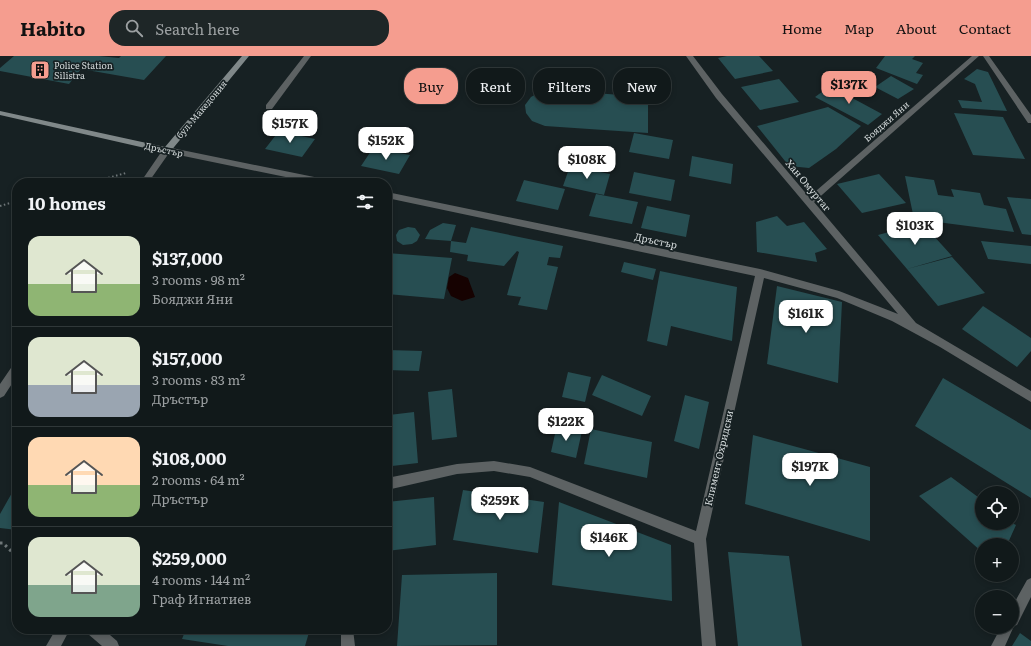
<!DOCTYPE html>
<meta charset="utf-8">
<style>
body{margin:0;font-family:Literata,serif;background:#1e2627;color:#f1f3f6;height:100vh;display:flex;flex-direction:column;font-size:15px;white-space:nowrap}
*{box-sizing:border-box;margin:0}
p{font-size:13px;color:#9ca0a2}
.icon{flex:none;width:22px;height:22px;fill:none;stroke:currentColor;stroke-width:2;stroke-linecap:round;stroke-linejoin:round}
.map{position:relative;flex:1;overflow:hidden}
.side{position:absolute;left:12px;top:122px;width:380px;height:456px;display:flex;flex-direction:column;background:#11191a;border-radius:16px;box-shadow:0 2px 6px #0003,0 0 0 1px #303839}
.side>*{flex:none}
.top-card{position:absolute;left:404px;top:12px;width:380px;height:36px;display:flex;gap:8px}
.controls{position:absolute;left:975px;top:430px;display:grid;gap:8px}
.controls a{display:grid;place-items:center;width:44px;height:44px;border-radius:50%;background:#11191a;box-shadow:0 2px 6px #0003,0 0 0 1px #303839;font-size:20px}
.price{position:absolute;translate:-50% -34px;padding:0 9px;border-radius:8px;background:#fff;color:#222;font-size:13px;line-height:26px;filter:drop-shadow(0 1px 2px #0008)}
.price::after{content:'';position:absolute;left:50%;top:24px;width:12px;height:9px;margin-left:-6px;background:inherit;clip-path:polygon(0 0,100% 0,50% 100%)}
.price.active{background:#f59d8f;color:#111}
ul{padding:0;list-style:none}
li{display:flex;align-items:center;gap:12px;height:100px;padding:0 16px}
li+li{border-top:1px solid #303839}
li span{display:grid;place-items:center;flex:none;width:112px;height:80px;border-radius:12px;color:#555}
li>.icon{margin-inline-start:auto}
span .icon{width:48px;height:48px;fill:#fffc;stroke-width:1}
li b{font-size:17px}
h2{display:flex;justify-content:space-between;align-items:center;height:48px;padding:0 16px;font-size:17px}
.pill{padding:0 14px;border-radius:16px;background:#11191a;box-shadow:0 2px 6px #0003,0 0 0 1px #303839;font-size:14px;line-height:36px}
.pill.active{background:#f59d8f;color:#111}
header{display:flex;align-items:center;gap:24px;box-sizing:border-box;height:56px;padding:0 20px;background:#f59d8f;color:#111}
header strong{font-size:19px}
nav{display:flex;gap:22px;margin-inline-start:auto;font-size:14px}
.search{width:280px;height:36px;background:#1e2627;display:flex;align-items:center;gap:10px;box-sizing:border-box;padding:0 14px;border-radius:16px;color:#9ca0a2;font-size:15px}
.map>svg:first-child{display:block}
</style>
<header>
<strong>Habito</strong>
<div class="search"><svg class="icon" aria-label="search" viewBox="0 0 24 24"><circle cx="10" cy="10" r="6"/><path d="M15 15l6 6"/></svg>Search here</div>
<nav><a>Home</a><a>Map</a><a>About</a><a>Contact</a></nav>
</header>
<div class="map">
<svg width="1031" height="590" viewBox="0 0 1031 590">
<rect width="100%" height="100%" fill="#172123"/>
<path fill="#160201" d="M455,217l13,5 7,19 -13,4 -11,-5 -4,-8 2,-11z"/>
<path fill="#274e52" d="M14,0h85l20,2 2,-2h45l-22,24 -63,-11 -12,15 -69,-13v-3z
M727,0h32l14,15 -38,8 -17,-21z
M885,0h30l-3,3 11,4 -7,10 7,2 -6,9 -41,-16z
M977,13l11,3 19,39 -45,-3 -4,-8 24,2 -7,-18 -11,-5z
M891,20l23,13 -16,10 -23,-12z
M779,23l20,23 -39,8 -19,-23z
M830,30l52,28 -14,11 -53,-28z
M554,34l94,7v36l-103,-7 -13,-5 -6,-8 -1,-8 6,-8 7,-4z
M828,51l33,19 -25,23 -27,19 -20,-2 -32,-40z
M954,57l49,4 22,42 -52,-4z
M279,75l36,8 -13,18 -37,-8z
M634,77l39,7 -4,19 -40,-7z
M373,92l37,7 -11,19 -38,-8z
M692,100l41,8 -2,20 -42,-8z
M570,110l40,8 -6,21 -41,-9z
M634,116l41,8 -4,21 -42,-8z
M879,118l27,29 -44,10 -25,-29z
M905,120l29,4 4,15 16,2 -3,-8 29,4 4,12 22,4 8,23 -100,-13z
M524,124l41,9 -7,21 -42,-9z
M596,138l42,8 -6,22 -43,-8z
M1007,141l24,2v36l-9,-1z
M647,150l43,9 -4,22 -45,-9z
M777,160l10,10 17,-4 23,27 -12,4 2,9 -60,-10 -1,-30z
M443,167l13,2 -5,16 -26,-2 5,-9z
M922,167l30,33 -45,13 -29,-34z
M408,171l7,1 5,7 -3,6 -5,3 -9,1 -6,-4 -1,-6 3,-5z
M471,171l92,19 -3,12 -11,-1 -2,8 11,2 -11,43 -29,-5 3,-8 -14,-2 12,-43 -2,-1 -13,15 -37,-5 1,-6 -18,-3 1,-11 15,2z
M981,185l50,5v18l-43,-5z
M387,197l65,5 -8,41 -57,-5z
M952,201l33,36 -47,13 -31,-37z
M624,206l32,7 -3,11 -32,-8z
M660,215l77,16 -5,54 -61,-15 -4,20 -20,-5z
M777,230l65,16 -4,81 -71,-19z
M983,250l48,32v13l-14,16 -55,-38z
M387,294l35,1 -3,20 -32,-1z
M568,316l23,5 -6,25 -23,-5z
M602,319l49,21 -9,20 -50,-21z
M943,322l88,52v68l-116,-72z
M452,333l5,48 -25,3 -4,-48z
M685,339l24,7 -10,47 -25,-8z
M414,356l4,51 -26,3 -3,-51z
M557,369l25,6 -6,27 -25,-6z
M591,373l61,13 -5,36 -63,-14z
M753,379l117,32v74l-125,-37z
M951,421l31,23v23h30l4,2 -9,20h-25v7l-63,-56z
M17,428v46l-17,-2v-14z
M463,434l81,12 -6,51 -85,-13z
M434,441l2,48 -49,6v-49z
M559,446l112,43 1,56 -120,-16z
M728,496l61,4 13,90h-64z
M497,517v72l-100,1 5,-71z
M186,573h124l-5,17h-77l-46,-7z
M1020,577l11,8v5h-19z"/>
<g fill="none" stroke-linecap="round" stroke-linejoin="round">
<path stroke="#6f7779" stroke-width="2" stroke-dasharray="1.5 2.5" stroke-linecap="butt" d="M89,127l37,-10
M0,150l17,-5"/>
<path stroke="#6f7779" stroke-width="3" stroke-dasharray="2.5 3.5" stroke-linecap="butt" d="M0,487h3l14,14"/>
<path fill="#5d6263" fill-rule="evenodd" d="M304,0h7l-39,53h-6v-4z
M56,573h14l-9,17h-15z
M87,573h16l14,12 2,5h-17l-14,-12z"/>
<path fill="#5d6263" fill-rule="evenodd" d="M686,0h7l29,38 87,103 163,-141h7l-165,146 102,121 115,68v11l-91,-55 -48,-26 -55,-23 -73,-20 -58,261 10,107h-14l-8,-103 -164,-66 -36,-6 -37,3 -70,16v-12l70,-14 37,-3 36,6 166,64 59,-255 -368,-78v-6l373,77 79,22 59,23 -182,-216z
M983,0h6l42,59v8h-3z
M167,91l162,33 4,3h-18l-146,-30 -21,30h-8l24,-35z
M17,308v12l-13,20 -4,2v-14l13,-19z
M1031,522v19l-14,28 -3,1 -9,20h-14l10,-19h11v-20l15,-27z
M341,573h12l2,17h-14z"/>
<path fill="#808889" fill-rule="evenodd" d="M242,0h7l-79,96 -3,1 -167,-38v-4l165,36z"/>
</g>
<defs>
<g id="building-square" transform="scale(1)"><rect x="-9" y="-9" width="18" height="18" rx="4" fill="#f59d8f" stroke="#172123"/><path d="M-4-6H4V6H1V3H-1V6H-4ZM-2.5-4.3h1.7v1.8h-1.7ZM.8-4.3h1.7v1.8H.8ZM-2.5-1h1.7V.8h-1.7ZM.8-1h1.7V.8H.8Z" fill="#111"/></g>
</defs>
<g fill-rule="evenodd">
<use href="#building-square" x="40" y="14"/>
</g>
<g text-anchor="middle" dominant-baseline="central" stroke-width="3.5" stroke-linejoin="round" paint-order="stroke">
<g font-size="9" fill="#d4dadb" stroke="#172123" text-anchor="start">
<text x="54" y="9">Police Station<tspan x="54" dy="10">Silistra</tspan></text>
</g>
<g font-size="9" fill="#d4dadb" stroke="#172123">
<text transform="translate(201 53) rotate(-50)">бул. Македония</text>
<text transform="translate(886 65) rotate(-41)">Бояджи Яни</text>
<text transform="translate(164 93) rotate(12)">Дръстър</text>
</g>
<g font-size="10" fill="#d4dadb" stroke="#172123">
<text transform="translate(809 129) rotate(50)">Хан Омуртаг</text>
<text transform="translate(656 184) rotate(12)">Дръстър</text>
<text transform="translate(718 402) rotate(-77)">Климент Охридски</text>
</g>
</g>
</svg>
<div class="controls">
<a><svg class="icon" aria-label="locate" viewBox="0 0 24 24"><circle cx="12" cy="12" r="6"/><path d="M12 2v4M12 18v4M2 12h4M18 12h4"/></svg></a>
<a>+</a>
<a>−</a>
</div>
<b class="price active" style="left:849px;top:49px">$137K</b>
<b class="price" style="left:290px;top:88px">$157K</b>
<b class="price" style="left:386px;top:105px">$152K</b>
<b class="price" style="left:587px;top:124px">$108K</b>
<b class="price" style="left:915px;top:190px">$103K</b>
<b class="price" style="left:806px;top:278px">$161K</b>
<b class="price" style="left:566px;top:386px">$122K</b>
<b class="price" style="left:810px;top:431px">$197K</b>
<b class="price" style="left:500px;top:465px">$259K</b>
<b class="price" style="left:609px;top:502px">$146K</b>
<div class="top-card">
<a class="pill active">Buy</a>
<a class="pill">Rent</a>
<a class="pill">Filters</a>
<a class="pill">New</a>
</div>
<section class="side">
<h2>10 homes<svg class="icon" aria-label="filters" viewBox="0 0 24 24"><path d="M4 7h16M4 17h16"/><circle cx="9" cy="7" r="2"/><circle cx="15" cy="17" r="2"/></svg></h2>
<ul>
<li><span style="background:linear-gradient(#dfe7d0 60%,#8fb573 0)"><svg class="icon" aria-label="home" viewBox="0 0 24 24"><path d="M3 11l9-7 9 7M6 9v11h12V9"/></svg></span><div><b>$137,000</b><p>3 rooms · 98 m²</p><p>Бояджи Яни</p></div></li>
<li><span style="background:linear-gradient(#dfe7d0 60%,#9aa5b1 0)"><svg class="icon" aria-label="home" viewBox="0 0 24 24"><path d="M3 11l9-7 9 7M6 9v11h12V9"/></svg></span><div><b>$157,000</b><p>3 rooms · 83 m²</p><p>Дръстър</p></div></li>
<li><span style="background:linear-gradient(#ffd9b3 60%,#8fb573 0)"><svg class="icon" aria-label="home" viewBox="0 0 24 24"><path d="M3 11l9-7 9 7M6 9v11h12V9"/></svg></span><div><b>$108,000</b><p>2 rooms · 64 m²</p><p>Дръстър</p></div></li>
<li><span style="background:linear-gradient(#dfe7d0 60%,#7fa58c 0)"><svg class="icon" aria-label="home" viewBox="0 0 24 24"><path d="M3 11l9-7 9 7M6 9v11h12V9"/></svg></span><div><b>$259,000</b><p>4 rooms · 144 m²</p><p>Граф Игнатиев</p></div></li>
</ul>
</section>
</div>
